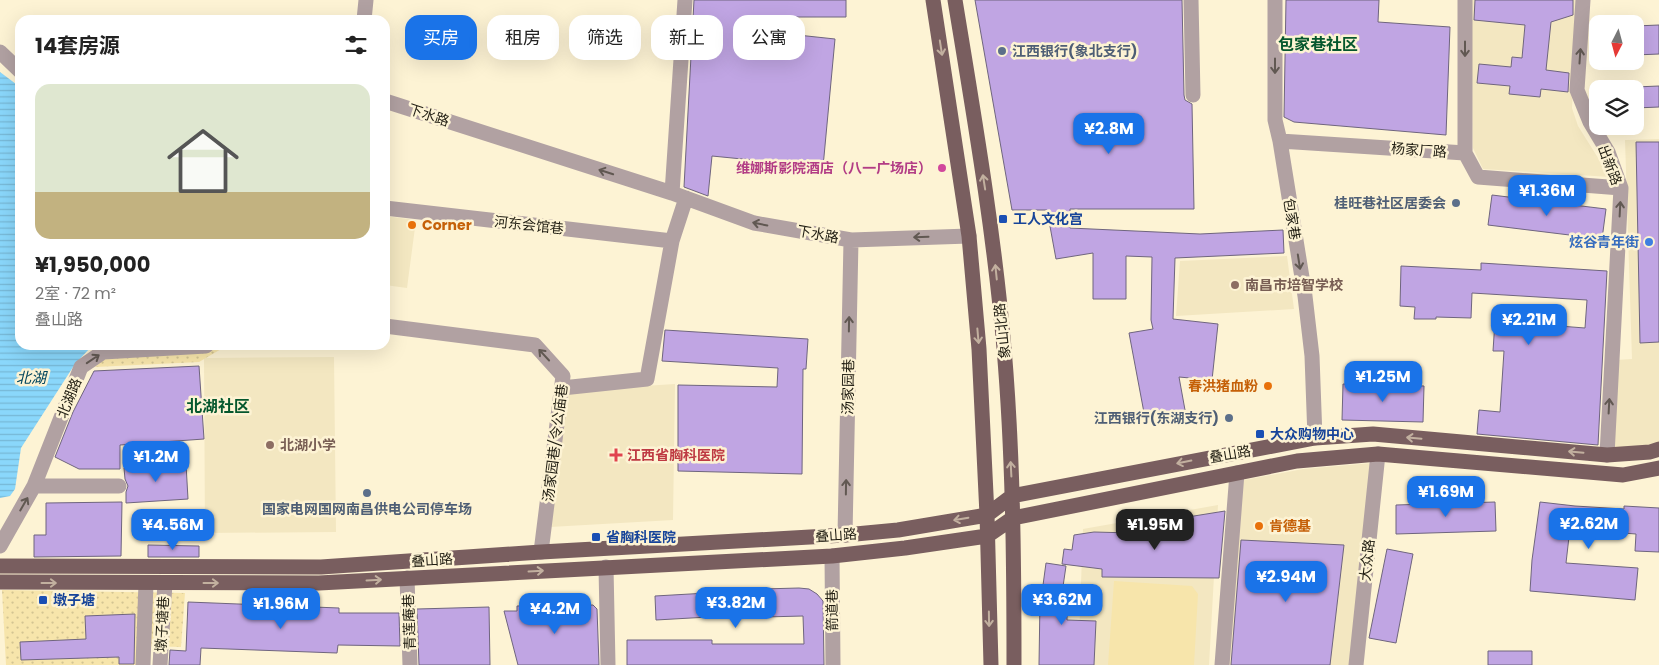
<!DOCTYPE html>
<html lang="zh">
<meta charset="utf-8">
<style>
body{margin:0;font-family:Poppins,"Noto Sans SC",sans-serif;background:#f2f2f2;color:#222;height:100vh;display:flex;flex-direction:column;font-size:19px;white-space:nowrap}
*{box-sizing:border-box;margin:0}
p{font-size:16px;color:#767676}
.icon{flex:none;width:28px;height:28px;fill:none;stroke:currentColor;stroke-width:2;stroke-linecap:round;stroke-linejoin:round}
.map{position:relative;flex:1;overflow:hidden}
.side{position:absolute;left:15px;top:15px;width:375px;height:335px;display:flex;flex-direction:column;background:#fff;border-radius:15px;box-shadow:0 5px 20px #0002}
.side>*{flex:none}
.banner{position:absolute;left:405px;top:15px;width:475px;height:45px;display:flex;gap:10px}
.needle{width:32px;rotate:186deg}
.fabs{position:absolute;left:1589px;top:15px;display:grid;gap:10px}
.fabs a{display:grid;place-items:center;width:55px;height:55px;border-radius:10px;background:#fff;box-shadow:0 5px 20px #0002;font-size:25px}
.price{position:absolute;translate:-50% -42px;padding:0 11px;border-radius:10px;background:#1a73e8;color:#fff;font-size:16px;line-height:32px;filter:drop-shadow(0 1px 2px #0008)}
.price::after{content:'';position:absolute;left:50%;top:30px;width:15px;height:11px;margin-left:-8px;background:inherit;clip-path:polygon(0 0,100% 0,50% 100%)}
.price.selected{background:#222;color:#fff}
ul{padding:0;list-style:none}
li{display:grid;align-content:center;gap:10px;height:265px;padding:0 20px}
li span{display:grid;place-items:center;height:155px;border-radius:15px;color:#555}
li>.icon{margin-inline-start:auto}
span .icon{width:90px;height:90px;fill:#fffc;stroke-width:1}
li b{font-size:21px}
h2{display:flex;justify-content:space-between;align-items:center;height:60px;padding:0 20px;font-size:21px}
.pill{padding:0 18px;border-radius:15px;background:#fff;box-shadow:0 5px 20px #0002;font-size:18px;line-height:45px}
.pill.selected{background:#1a73e8;color:#fff}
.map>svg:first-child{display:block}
</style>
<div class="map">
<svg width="1659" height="665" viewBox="0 0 1659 665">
<defs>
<pattern id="park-dots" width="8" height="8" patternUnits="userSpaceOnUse" patternTransform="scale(1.25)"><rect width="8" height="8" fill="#f7e5ab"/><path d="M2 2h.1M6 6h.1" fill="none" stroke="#d3c492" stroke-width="1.8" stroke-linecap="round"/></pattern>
<pattern id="water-rules" width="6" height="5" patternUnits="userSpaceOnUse" patternTransform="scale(1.25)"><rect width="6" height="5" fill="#8ad7fb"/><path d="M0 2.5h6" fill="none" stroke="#77b8d6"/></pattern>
</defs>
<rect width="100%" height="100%" fill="#fdf3d4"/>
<path fill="#f3e7c1" d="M1471,0h106l-5,108 6,18 32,51 -127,-8 -10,-21z
M1659,139v318l-50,4 7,-101 16,-1 -7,-219z
M385,216l31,4 -9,68 -22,-3z
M1287,256l7,53 -118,7 4,-55z
M334,357l2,175 -131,1 -1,-175z
M675,384l-2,136 -123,7 14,-136z
M1384,462l-25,203h-141l15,-183 70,-13z
M1218,505l-9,160h-131l5,-136z"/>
<path fill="url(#park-dots)" d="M211,345h17l-29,17 -104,5 9,-11z
M2,590l183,3 -4,54 -39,-1v19h-136z"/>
<path fill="#f7e5ab" d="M1114,581l78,5 6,8 -4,71h-86z"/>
<path fill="url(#water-rules)" d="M0,72l20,15v258h98l-27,2 -16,17 -54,84 -6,41 -5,7 -10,2z"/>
<path fill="#c0a5e3" stroke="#6f657e" d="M694,0h152v17h-85l-1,14 75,8 -12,128 -111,-11 -4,40 -24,-9z
M975,0h207l2,95 1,5 7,4 2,105h-124v19l130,6 83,-4 1,23 -109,5 -2,61 45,5 -6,56 -33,-3 6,33 -40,8 -16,-85 24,-4 -2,-9 1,-63 -26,-1v43h-33v-46l-37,6 -9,-49h-35z
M1286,0h93l-1,22 72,5 -4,108 -152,-13 -10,-5z
M1475,0h98v15l-22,7 -5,48 23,3 -1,19 -27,-3 -1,8 -31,-3 1,-8 -33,-3 2,-19 32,3 1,-10 10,1 3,-33 -51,-5z
M1659,25v29l-24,1v-29z
M1659,86v21l-24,1v-21z
M1636,142h23v200l-19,1z
M1492,195l114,14 -4,30 -114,-14z
M1481,263l126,8 -9,174 -121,-11 2,-24 21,2 4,-61h-11l2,-30 90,7 2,-28 -115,-7 -1,25 -35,-1v2h-22l1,-12 -15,-1 1,-40 80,4z
M665,330l143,9 -2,30h-3l-1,105 -124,-3v-86l99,2 1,-19 -116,-7z
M199,366l5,73 -84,6v24h-41l-24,-12 18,-45 21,-41z
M1343,384l81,2 -1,36 -81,-2z
M186,464l2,35 -62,4v-11l2,-6 -3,-7 -1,-11z
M122,502l-1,54 -87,1v-22h12v-32z
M1495,502l1,29 -100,3v-29z
M1540,502l35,4 49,3v-3l35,2v44l-24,-1 1,-17 -13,-1v-2l-53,-3 -4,35 72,5 -3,32 -105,-9 2,-31z
M1225,511l-6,67 -117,-1v-8l-40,-5 2,-15 8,1 2,-15 20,-3 75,2v-14z
M1241,540l103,5 -14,120h-99z
M148,545l51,1v11h-51z
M1387,549l26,5 -17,89 -27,-5z
M1046,563l20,3 -5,34h6v20l29,1 -2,44h-55l1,-65h1z
M799,588l10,1 8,5 6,7 1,64h-197v-25h85v4h92l-1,-28 -77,2v-2l-70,4 -1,-24 70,-4v-2z
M188,602l151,6v5h60l1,33 -62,-1 -1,8 -136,-5 -1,17h-31l1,-15 16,1z
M593,605l4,4 2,56h-81l-14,-54h13v-5z
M489,607l1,58h-71l-2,-56z
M135,614l-1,50h-15v-7l-98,3 -1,-18 66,-3 -1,-23z
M1488,651h44v14h-44z"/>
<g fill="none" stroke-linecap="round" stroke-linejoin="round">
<path stroke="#b1a1a2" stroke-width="15" d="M1191,0l2,95
M1275,0v120l5,21 25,155 7,60 3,82
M1465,0v153l13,24 143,11
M1583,0l-6,90 13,32 18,30 13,36 -14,267
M364,20l2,-20
M0,52l20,19
M385,101l287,92 82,30 97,17 118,-4
M1280,141l185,12
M672,193l13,-193
M385,208l287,33
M385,326l150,19 28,31 -22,176
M562,388l85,-9 25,-138 14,-43
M34,486h85
M845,535l6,-295
M0,546l34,-60 47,-119 22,-15 103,-6 1,-1
M832,556l1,109
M606,567l2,98
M407,578l3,87
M143,665l3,-82
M160,665l5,-82
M1222,665l15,-192
M1356,665l22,-211"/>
<path stroke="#795e5f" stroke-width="15" d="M933,0l36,236 10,113 8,166 4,150
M955,0c19,116 39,231 49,348 9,105 10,211 10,317
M0,566l321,1 220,-15 304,-17 53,-5 89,-15 25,-19 303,-58 58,-4 234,21 43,-3 9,-3
M0,582l319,1 513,-27 73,-8 82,-12 26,-18 284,-57 81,-7 245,21 36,-7"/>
</g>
<defs><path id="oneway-shaft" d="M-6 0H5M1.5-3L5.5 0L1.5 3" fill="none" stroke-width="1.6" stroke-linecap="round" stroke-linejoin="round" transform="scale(1.25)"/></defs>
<g stroke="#c2b09f">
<use href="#oneway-shaft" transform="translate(941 48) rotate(81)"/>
<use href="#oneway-shaft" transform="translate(984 182) rotate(-99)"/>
<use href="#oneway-shaft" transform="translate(996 272) rotate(-96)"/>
<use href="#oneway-shaft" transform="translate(978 336) rotate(85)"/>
<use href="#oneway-shaft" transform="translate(1414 438) rotate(-175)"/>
<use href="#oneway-shaft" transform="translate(1576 452) rotate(-175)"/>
<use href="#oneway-shaft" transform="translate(1184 462) rotate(169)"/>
<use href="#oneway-shaft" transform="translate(1011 469) rotate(-93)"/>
<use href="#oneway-shaft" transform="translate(961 519) rotate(170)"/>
<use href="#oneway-shaft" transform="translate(536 571) rotate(-3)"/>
<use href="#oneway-shaft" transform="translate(374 580) rotate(-3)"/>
<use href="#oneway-shaft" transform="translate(49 583)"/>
<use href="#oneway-shaft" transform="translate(211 583)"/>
<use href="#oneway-shaft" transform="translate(989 619) rotate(89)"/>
</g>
<g stroke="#615852">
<use href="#oneway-shaft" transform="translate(1465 49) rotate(90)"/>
<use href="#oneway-shaft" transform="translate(1580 56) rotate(-86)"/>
<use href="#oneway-shaft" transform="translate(1275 66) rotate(90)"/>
<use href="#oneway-shaft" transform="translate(606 172) rotate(-162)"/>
<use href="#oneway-shaft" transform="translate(1620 209) rotate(-87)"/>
<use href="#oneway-shaft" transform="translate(760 224) rotate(-168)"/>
<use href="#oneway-shaft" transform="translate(921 237) rotate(178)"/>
<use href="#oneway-shaft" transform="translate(1299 262) rotate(81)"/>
<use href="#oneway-shaft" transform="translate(849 324) rotate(-89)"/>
<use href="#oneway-shaft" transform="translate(544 355) rotate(-133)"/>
<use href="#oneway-shaft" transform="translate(93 359) rotate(-34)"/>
<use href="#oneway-shaft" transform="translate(1609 406) rotate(-87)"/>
<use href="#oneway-shaft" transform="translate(846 487) rotate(-89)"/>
<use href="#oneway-shaft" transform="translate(24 504) rotate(-60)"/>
</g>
<g fill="#5c6f8a" stroke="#fdf3d4" stroke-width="2">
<circle cx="1002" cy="51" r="5"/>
<circle cx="1456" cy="203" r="5"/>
<circle cx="1229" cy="418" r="5"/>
<circle cx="367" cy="493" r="5"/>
</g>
<circle fill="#d1479c" stroke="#fdf3d4" stroke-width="2" cx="942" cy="168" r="5"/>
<g fill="#1a4fb4" stroke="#fdf3d4" stroke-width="2">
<rect x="998" y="214" width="10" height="10" rx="2.5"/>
<rect x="1255" y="429" width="10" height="10" rx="2.5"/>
<rect x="591" y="532" width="10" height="10" rx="2.5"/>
<rect x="38" y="595" width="10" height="10" rx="2.5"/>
</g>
<g fill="#e8710a" stroke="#fdf3d4" stroke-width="2">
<circle cx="412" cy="225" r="5"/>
<circle cx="1268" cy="386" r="5"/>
<circle cx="1259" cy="526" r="5"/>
</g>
<circle fill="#3f7fe0" stroke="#fdf3d4" stroke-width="2" cx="1649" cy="242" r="5"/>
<g fill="#8d6e63" stroke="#fdf3d4" stroke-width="2">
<circle cx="1235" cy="285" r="5"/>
<circle cx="270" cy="445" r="5"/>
</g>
<path fill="#e0444e" stroke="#fdf3d4" stroke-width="2" d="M613.5 447.5h5v5h5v5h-5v5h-5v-5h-5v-5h5z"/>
<g text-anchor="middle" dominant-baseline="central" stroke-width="5" stroke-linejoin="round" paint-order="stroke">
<g font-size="14" font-weight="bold" fill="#4e5e75" stroke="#fdf3d4" text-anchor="end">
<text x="1012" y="51" text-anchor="start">江西银行(象北支行)</text>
<text x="1446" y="203">桂旺巷社区居委会</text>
<text x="1219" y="418">江西银行(东湖支行)</text>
<text x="367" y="509" text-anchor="middle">国家电网国网南昌供电公司停车场</text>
</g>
<g font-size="14" fill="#1f1c11" stroke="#fdf3d4">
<text transform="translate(429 115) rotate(18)">下水路</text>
<text transform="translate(1419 150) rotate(4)">杨家厂路</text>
<text transform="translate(1610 165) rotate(69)">出新路</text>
<text transform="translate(1292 219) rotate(81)">包家巷</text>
<text transform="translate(529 225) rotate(6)">河东会馆巷</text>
<text transform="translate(818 234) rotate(10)">下水路</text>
<text transform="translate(1002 331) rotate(-96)">象山北路</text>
<text transform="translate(848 387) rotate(-89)">汤家园巷</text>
<text transform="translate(69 398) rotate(-68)">北湖路</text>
<text transform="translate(555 443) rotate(-83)">汤家园巷/令公庙巷</text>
<text transform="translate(1230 454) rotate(-10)">叠山路</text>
<text transform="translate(836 535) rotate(-4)">叠山路</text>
<text transform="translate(432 560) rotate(-4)">叠山路</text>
<text transform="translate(1367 560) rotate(-84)">大众路</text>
<text transform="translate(832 610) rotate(-91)">箭道巷</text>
<text transform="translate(409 622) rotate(-92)">青莲庵巷</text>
<text transform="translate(162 624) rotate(-87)">墩子塘巷</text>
</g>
<g font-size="14" font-weight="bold" fill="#b23c85" stroke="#fdf3d4" text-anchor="end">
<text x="932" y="168">维娜斯影院酒店（八一广场店）</text>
</g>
<g font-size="14" font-weight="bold" fill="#164399" stroke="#fdf3d4" text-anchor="start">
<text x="1013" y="219">工人文化宫</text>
<text x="1270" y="434">大众购物中心</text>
<text x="606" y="537">省胸科医院</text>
<text x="53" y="600">墩子塘</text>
</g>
<g font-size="14" font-weight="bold" fill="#c56008" stroke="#fdf3d4" text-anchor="start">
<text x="422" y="225">Corner</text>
<text x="1258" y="386" text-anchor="end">春洪猪血粉</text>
<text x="1269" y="526">肯德基</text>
</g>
<g font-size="14" font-weight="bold" fill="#366cbe" stroke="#fdf3d4" text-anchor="end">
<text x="1639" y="242">炫谷青年街</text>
</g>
<g font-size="14" font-weight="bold" fill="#785e54" stroke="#fdf3d4" text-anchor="start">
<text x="1245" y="285">南昌市培智学校</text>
<text x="280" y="445">北湖小学</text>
</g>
<g font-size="14" font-weight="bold" fill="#be3a42" stroke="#fdf3d4" text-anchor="start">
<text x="627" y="455">江西省胸科医院</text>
</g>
<g font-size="15" font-style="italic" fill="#00455d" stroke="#fdf3d4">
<text x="31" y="377">北湖</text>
</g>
<g font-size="16" font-weight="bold" fill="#05572d" stroke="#fdf3d4">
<text x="1318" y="44">包家巷社区</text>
<text x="218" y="406">北湖社区</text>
</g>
</g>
</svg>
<div class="fabs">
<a><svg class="needle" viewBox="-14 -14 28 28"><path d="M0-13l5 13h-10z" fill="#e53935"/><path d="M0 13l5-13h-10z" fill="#767676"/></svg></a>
<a><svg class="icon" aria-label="layers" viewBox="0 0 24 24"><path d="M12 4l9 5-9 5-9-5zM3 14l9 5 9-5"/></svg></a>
</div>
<b class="price" style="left:1109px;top:155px">¥2.8M</b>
<b class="price" style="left:1547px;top:217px">¥1.36M</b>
<b class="price" style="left:1529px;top:346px">¥2.21M</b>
<b class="price" style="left:1383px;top:403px">¥1.25M</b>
<b class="price" style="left:156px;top:483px">¥1.2M</b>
<b class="price" style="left:1446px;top:518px">¥1.69M</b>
<b class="price" style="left:1589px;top:550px">¥2.62M</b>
<b class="price" style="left:173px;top:551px">¥4.56M</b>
<b class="price selected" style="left:1155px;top:551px">¥1.95M</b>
<b class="price" style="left:1286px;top:603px">¥2.94M</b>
<b class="price" style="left:1062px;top:626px">¥3.62M</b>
<b class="price" style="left:736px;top:629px">¥3.82M</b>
<b class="price" style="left:281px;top:630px">¥1.96M</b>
<b class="price" style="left:555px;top:635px">¥4.2M</b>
<div class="banner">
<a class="pill selected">买房</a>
<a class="pill">租房</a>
<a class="pill">筛选</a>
<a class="pill">新上</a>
<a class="pill">公寓</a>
</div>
<section class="side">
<h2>14套房源<svg class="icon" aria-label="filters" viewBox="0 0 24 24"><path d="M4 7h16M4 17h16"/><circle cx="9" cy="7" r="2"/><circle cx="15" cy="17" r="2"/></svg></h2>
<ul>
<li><span style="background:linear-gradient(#dfe7d0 70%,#c2b280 0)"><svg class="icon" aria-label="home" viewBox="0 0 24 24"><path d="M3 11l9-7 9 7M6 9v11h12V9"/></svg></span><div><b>¥1,950,000</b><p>2室 · 72 m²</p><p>叠山路</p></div></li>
</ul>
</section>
</div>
